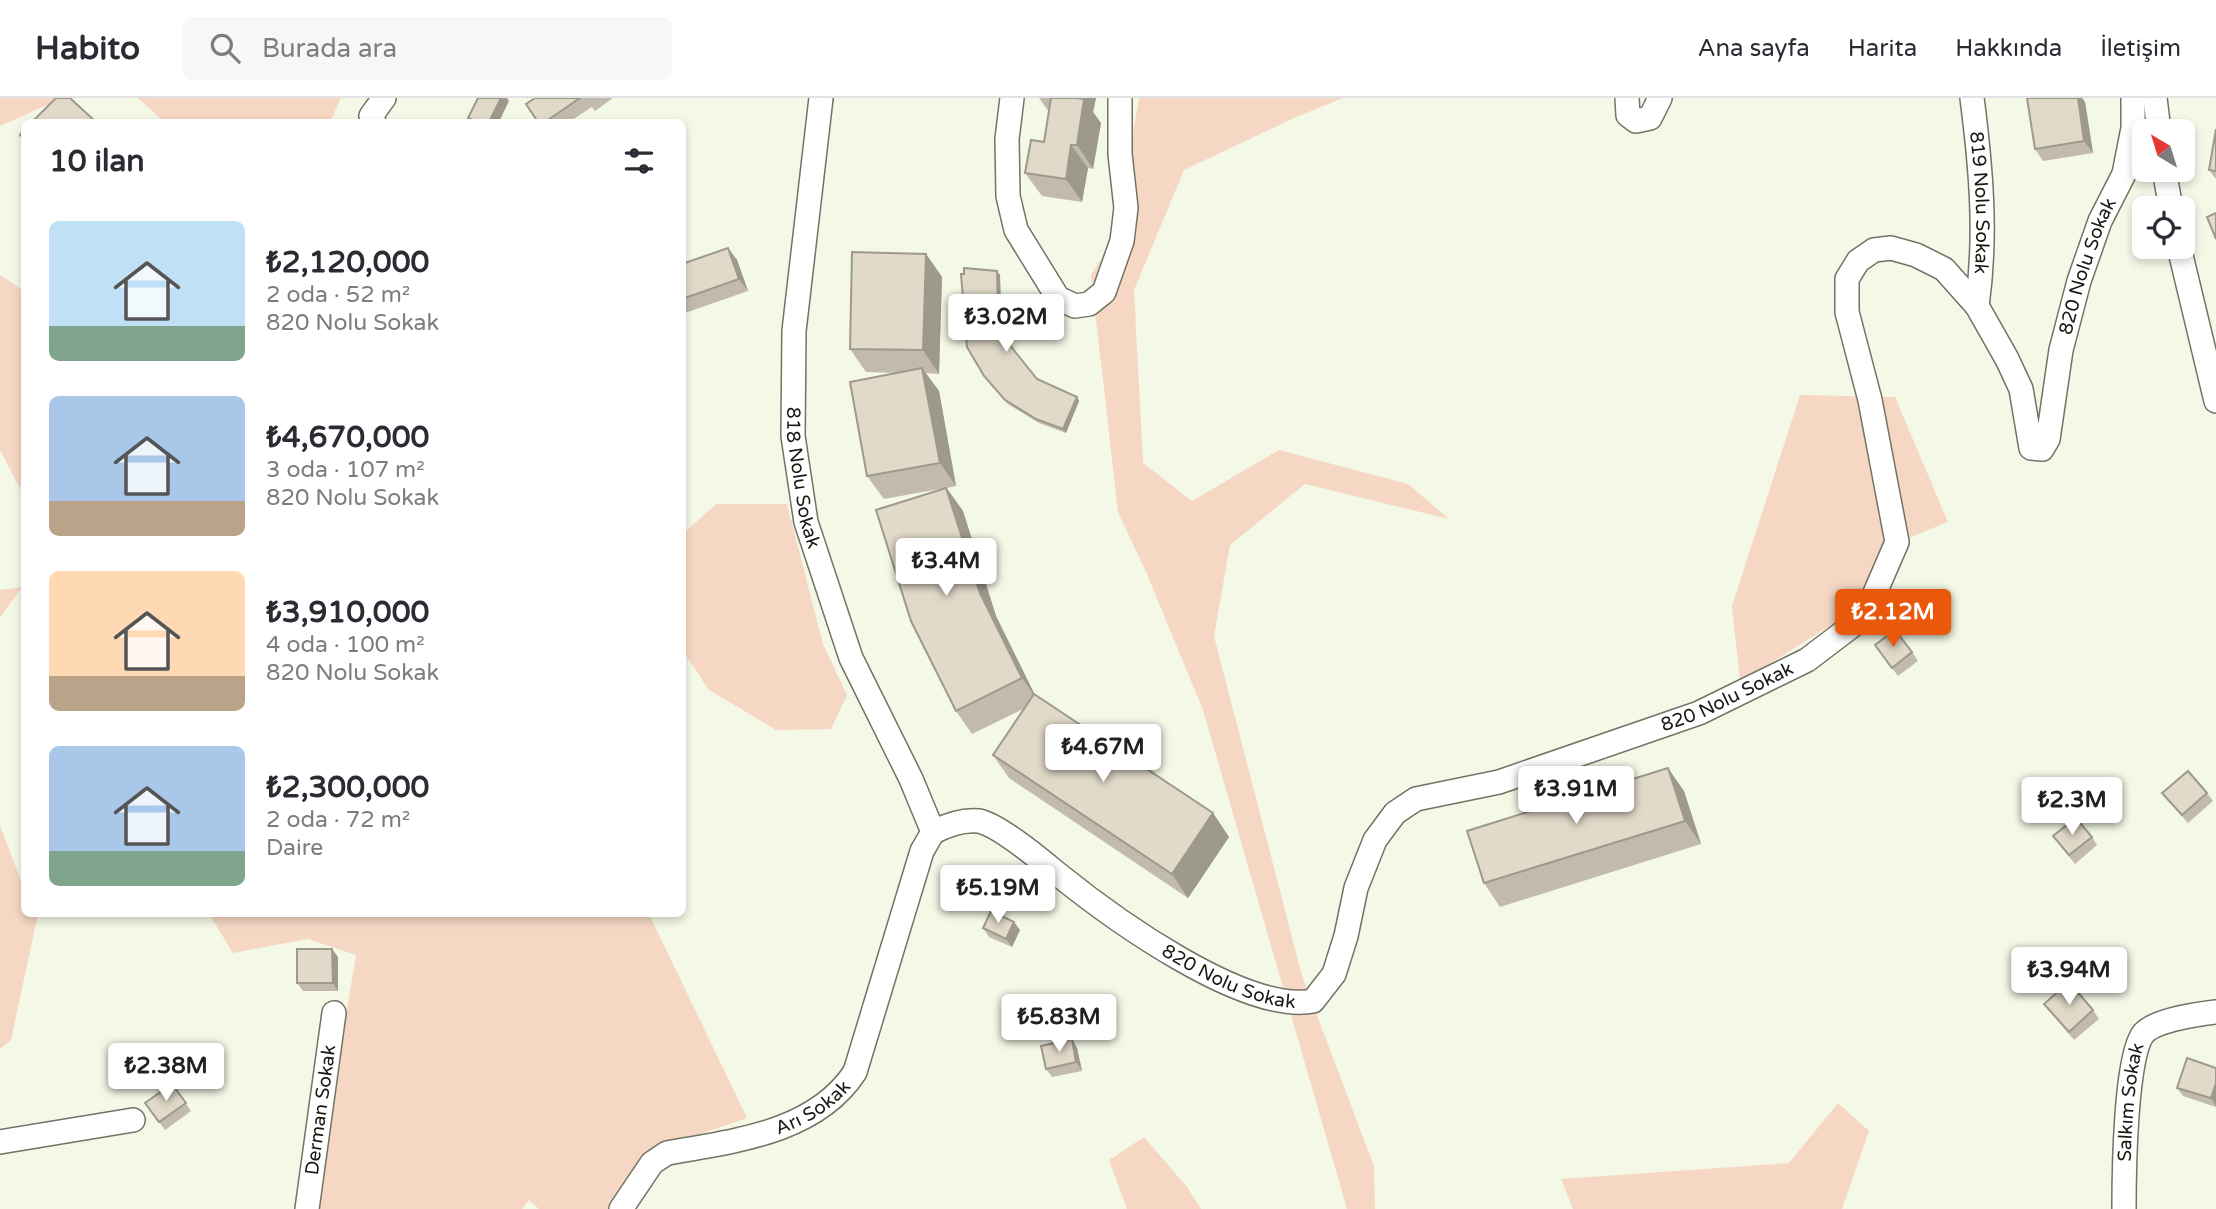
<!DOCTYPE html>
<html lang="tr">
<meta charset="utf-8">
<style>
body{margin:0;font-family:"Varela Round",sans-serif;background:#f7f7f7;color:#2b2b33;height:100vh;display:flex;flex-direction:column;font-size:26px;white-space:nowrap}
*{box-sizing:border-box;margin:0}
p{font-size:23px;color:#7c7c81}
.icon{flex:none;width:38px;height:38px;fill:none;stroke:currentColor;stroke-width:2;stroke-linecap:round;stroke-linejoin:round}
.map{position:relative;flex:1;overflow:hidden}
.details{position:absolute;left:21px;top:21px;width:665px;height:798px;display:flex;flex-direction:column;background:#fff;border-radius:10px;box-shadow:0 4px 10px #0003}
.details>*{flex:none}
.needle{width:46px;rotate:322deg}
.tools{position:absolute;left:2132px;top:21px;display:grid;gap:14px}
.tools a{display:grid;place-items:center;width:63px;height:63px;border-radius:10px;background:#fff;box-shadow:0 4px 10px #0003;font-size:35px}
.price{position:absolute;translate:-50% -60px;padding:0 16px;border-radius:7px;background:#fff;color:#222;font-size:23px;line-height:46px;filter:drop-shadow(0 2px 4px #0008)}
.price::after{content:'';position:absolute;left:50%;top:42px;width:21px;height:16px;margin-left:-10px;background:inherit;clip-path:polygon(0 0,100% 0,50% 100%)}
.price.selected{background:#ea580c;color:#fff}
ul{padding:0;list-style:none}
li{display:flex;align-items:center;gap:21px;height:175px;padding:0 28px}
li span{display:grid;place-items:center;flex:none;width:196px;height:140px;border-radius:10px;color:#555}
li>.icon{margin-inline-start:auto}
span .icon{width:84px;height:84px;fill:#fffc;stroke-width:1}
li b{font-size:30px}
h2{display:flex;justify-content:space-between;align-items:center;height:84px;padding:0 28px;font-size:30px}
header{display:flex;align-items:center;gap:42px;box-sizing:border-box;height:98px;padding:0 35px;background:#fff;border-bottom:2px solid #e1e1e2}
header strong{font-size:33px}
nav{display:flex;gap:38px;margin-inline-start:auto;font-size:24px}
.search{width:490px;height:63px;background:#f7f7f7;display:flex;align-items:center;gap:18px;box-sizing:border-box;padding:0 24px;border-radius:10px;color:#7c7c81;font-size:26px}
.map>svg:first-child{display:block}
</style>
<header>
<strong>Habito</strong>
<div class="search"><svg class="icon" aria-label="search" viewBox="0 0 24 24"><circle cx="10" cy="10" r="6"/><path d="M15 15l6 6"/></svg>Burada ara</div>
<nav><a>Ana sayfa</a><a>Harita</a><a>Hakkında</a><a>İletişim</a></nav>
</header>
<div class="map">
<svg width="2216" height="1111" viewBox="0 0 2216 1111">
<rect width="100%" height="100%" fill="#f4f8e6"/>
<path fill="#f6d7c4" d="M0,0h63l-63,28z
M138,0h203l-11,24h-166z
M1139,0h204l-49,20 -110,52 -50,120 9,173 49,38 87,-51 129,34 41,35 -144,-35 -75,61 -16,91 88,340 72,190 1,43h-28l-144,-499 -57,-138 -28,-60 -27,-237 24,-37z
M0,177l24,16v205l-24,-46z
M1800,297l95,2 53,125 -62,25 -27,61 -119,74 -8,-76z
M716,406h71l36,140 24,51 -16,34 -55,1 -67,-40 -26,-39v-117z
M22,489l-22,31v-28z
M0,728l24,62v26h14l-27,126 -11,9z
M209,816h440l98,204 -87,30 -43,61h-78l-10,-9 -7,9h-205l8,-68 31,-186 -48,-16 -75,14z
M1838,1005l31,28 -27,78h-269l-12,-30 228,-16z
M1144,1039l43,50 14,22h-74l-18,-49z"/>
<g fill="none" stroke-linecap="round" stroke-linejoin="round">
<g stroke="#717464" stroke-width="26">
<g id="street">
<path id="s1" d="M821,0l-27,233 -1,105 13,86 45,136 60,121 22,53"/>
<path d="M1012,0l-5,41 1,57 8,34 42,68 17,8 14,-2 15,-12 18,-51 4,-33 -6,-54v-56"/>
<path d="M1627,0l1,17 8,6 14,-3 10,-20"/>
<path id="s2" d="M1972,0c9,70 15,137 5,208"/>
<path d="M2155,0l4,33"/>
<path d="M374,24l-3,-6 13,-18"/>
<path d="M2164,72l7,38"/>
<path d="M2179,149l37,154"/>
<path id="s3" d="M933,734c14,-7 30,-13 46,-11 20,4 63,40 80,54 52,42 185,139 254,126l21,-27 12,-38 10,-48 19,-48 20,-27 21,-14 83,-17 200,-69 108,-53 58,-44 32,-74 -27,-142 -23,-88v-33l11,-18 16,-11 17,-2 25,7 28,14 33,37 30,53 14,30 10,59 11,1 6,-10 13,-89 18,-69 21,-60 24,-47 9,-46v-30"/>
<path d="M0,1044l133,-22"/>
<path id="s4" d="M307,1111l27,-196"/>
<path id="s5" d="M621,1111l31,-46 15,-10c67,-12 148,-20 188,-81l67,-221 11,-19"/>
<path id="s6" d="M2124,1111c0,-31 1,-156 20,-176 12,-13 55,-19 72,-21"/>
</g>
</g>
<use href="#street" stroke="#fff" stroke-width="23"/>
</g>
<path fill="#c2bbad" d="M535,0h78l-18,13 -3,-4 -23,15h-31z
M1039,0h57l-3,14 8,11 -8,46 -5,-1 -6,34 -40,-6 -17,-23 19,-31 5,-30z
M2027,0h55l3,4 8,51 -50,8 -8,-12z
M2216,31v50l-7,-9z
M728,150l9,12 11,31 -66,23v-50z
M926,156l16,23 -3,97 -13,-1 13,18 17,95 -9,2 16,23 33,105 38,78 179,119 16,24 -41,61 -179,-120 -16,-23 32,-47 -53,26 -16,-23 -11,-223 -61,11 -17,-23 30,-103 -31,-1 -16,-23z
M997,173l3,4 1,38 6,29 30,37 40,18 2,4 -13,32 -27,-10 -31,-19 -24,-28z
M1875,547l37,7 6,9 -20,15z
M1684,693l17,53 -201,63 -16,-24z
M2162,695h45l6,8 -25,22z
M2053,738l39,1 5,8 -22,19z
M983,830l37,2 -8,17 -23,-10z
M338,859v34h-35l-6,-8z
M2044,906l49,6 6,9 -25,21z
M1072,941l5,9 5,23 -30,6 -6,-8z
M2216,970v39l-33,-11 -6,-8z
M172,986l19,27 -26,19 -20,-27z"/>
<path fill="#9e998d" d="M501,0h6l2,3 -10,21h-10z
M1076,0h20l-3,14 8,11 -8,46 -16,-24z
M2078,0h4l3,4 8,51 -9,-12z
M1071,47l17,23 -6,34 -16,-23z
M728,150l9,12 11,31 -9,-12z
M926,156l16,23 -3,97 -16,-24z
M997,173l3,4 1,38 7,30 -3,-4 -7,-30z
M922,270l17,23 17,95 -16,-23z
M1077,299l2,4 -13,32 -3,-4z
M946,390l17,23 33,105 42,85 -16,-23 -42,-85z
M1668,670l16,23 17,53 -16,-23z
M1213,715l16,24 -41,61 -16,-24z
M1014,824l6,8 -8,17 -6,-8z
M332,851l6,8v34l-5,-8z
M1072,941l5,9 5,23 -6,-9z
M2216,985v23l-5,-8z"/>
<path fill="#e1dac9" stroke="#9e998d" stroke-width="2" d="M56,0h14l26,24h-64z
M478,0h23l-12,24h-11l-10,-4z
M535,0h45l-35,24h-7l-12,-18z
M1051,0h25l8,1 -7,46h-6l-5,34 -41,-6 6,-33 13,2z
M2027,0h51l6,43 -49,8z
M2216,31v42l-7,-1z
M24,32v9l-4,-4z
M2216,115v26l-9,-22z
M728,150l11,31 -57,20v-35z
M852,154l74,2 -3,96 -73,-1z
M964,170l33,3 1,38 7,30 32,40 40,18 -14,32 -27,-10 -31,-19 -21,-24 -17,-29 -6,-73h3z
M922,270l18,95 -73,13 -17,-94z
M946,390l34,105 42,85 -66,33 -45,-90 -35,-111z
M1895,532l17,22 -20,16 -17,-23z
M1034,596l179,119 -41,61 -179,-119z
M1668,670l17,53 -201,62 -17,-52z
M2188,673l19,22 -25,22 -20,-22z
M2076,720l16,19 -23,18 -16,-19z
M991,813l23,11 -8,17 -23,-11z
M297,851h35l1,34h-36z
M2069,884l24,28 -24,22 -25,-28z
M1072,941l4,23 -30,7 -5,-23z
M2187,960l29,10v15l-5,15 -34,-10z
M172,986l14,19 -27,19 -14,-19z"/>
<g text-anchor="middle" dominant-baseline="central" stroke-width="6" stroke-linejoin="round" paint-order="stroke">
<g font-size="19" fill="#181913" stroke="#fff">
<text stroke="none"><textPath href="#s2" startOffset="105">819 Nolu Sokak</textPath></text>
<text stroke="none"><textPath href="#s3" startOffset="2025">820 Nolu Sokak</textPath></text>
<text stroke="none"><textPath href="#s1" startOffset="382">818 Nolu Sokak</textPath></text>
<text stroke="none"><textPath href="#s3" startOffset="996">820 Nolu Sokak</textPath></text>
<text stroke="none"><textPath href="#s3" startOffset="345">820 Nolu Sokak</textPath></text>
<text stroke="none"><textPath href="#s5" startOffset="228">Arı Sokak</textPath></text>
<text stroke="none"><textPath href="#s6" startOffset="107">Salkım Sokak</textPath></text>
<text stroke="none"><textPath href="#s4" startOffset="100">Derman Sokak</textPath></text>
</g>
</g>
</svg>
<div class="tools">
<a><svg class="needle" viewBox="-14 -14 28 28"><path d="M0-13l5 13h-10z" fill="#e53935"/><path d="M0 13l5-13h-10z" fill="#7c7c81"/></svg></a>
<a><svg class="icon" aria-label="locate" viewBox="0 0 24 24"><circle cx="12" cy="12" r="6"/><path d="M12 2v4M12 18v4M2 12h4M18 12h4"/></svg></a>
</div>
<b class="price" style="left:1006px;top:256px">₺3.02M</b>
<b class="price" style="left:946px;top:500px">₺3.4M</b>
<b class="price selected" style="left:1893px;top:551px">₺2.12M</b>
<b class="price" style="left:1103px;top:686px">₺4.67M</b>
<b class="price" style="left:1576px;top:728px">₺3.91M</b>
<b class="price" style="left:2072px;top:739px">₺2.3M</b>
<b class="price" style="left:998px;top:827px">₺5.19M</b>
<b class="price" style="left:2069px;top:909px">₺3.94M</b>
<b class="price" style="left:1059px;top:956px">₺5.83M</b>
<b class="price" style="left:166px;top:1005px">₺2.38M</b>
<section class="details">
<h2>10 ilan<svg class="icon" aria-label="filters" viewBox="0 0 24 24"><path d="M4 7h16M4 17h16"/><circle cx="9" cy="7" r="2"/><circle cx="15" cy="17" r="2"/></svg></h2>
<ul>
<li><span style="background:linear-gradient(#bfe0f5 75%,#7fa58c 0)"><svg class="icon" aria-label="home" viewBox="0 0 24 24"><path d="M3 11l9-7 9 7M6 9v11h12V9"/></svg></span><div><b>₺2,120,000</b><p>2 oda · 52 m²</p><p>820 Nolu Sokak</p></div></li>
<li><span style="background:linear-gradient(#a9c7e8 75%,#b9a48a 0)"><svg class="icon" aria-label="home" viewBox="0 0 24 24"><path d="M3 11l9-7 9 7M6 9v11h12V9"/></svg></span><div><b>₺4,670,000</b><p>3 oda · 107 m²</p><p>820 Nolu Sokak</p></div></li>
<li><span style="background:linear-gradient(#ffd9b3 75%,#b9a48a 0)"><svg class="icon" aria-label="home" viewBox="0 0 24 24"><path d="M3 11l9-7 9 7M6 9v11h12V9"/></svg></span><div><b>₺3,910,000</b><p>4 oda · 100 m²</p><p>820 Nolu Sokak</p></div></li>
<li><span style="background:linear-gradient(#a9c7e8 75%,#7fa58c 0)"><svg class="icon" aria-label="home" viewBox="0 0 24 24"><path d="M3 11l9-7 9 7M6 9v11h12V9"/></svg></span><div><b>₺2,300,000</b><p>2 oda · 72 m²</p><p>Daire</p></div></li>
</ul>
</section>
</div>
